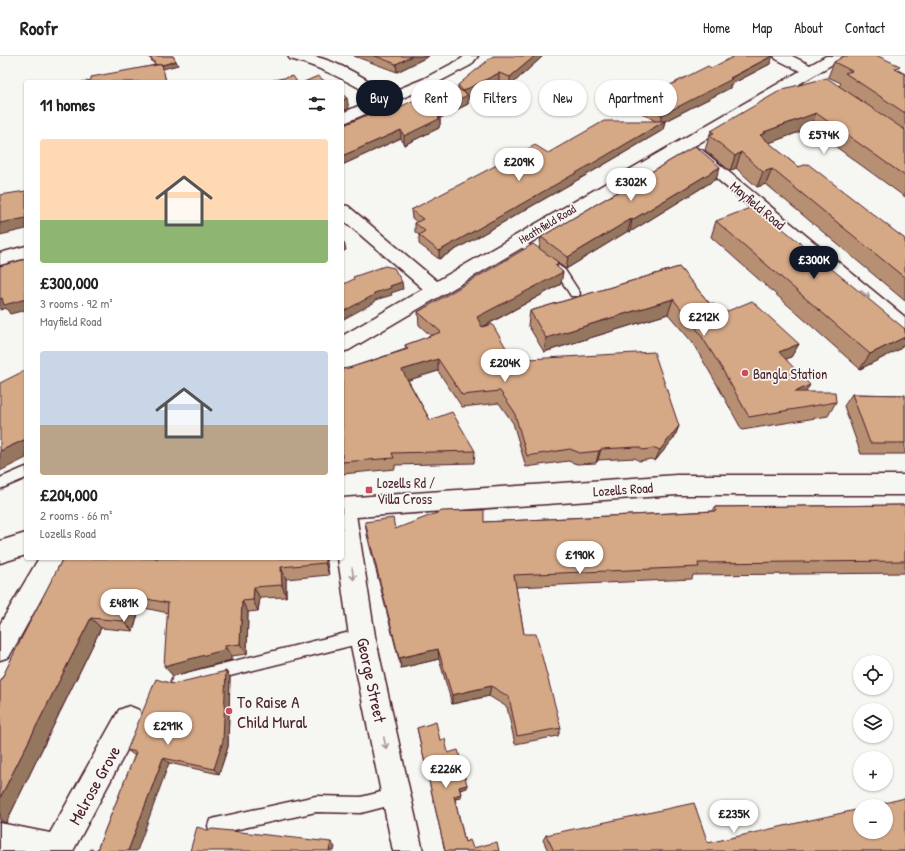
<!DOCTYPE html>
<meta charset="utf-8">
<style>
body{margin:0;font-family:"Patrick Hand",sans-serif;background:#f6f6f6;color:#222;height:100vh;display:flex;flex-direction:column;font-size:15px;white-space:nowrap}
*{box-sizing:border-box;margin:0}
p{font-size:13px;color:#767676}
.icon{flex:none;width:22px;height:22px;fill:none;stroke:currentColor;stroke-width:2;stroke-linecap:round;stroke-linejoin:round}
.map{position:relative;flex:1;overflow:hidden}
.details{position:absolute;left:24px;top:24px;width:320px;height:480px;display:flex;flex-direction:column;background:#fff;border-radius:4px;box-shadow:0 1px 3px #0004}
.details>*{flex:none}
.top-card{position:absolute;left:356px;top:24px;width:380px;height:36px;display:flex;gap:8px}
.fabs{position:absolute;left:853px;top:599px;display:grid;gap:8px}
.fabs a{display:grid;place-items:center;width:40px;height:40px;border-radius:50%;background:#fff;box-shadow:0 1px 3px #0004;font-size:20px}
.price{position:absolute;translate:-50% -34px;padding:0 9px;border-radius:14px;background:#fff;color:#222;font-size:13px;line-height:26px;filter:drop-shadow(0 1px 2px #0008)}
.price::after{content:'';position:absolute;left:50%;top:24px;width:12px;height:9px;margin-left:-6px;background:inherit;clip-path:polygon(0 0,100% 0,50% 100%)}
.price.active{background:#111827;color:#fff}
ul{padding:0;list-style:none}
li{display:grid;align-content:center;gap:8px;height:212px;padding:0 16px}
li span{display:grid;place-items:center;height:124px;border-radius:4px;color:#555}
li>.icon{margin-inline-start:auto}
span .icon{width:72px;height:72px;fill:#fffc;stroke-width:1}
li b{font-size:17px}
h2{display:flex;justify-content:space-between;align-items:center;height:48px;padding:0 16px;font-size:17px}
.tag{padding:0 14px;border-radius:18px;background:#fff;box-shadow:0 1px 3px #0004;font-size:14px;line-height:36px}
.tag.active{background:#111827;color:#fff}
header{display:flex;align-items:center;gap:24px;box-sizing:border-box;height:56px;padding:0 20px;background:#fff;border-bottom:1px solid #e0e0e0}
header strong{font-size:19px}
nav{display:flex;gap:22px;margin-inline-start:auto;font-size:14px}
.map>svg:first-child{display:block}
</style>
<header>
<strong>Roofr</strong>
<nav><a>Home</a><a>Map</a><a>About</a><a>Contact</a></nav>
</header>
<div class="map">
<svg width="905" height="795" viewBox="0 0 905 795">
<rect width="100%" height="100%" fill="#f6f6f2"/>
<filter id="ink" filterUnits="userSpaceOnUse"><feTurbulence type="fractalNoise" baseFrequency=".025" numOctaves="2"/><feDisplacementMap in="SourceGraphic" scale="8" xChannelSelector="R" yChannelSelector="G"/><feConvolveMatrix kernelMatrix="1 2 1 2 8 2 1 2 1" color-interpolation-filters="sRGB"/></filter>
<g filter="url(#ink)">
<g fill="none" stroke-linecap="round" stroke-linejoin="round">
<g stroke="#4a1f2b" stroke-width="3">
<path id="service" d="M519,182l46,32 15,23 -1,3h-8l-14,-22 -41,-31 -2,-2 2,-2z
M26,411v11l-26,11v-11z
M362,573l5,2 2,5 -2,5 -5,2 -184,46 -5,-2 -2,-5 2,-5 5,-2z
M397,732l6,2 2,6 -2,6 -42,11 -45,-1 -100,22 -6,-2 -2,-6 2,-6 6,-2 100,-22 45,1z"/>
</g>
<g stroke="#4a1f2b" stroke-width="3">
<path id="minor" d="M288,0c8,0 17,0 25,0 27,6 53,23 76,37l34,-14 38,-20 3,-3h14l-7,9 -38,20 -91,39v-11l35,-15c-28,-16 -55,-31 -87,-39z
M774,0h18l18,9 16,-9h17l-2,3 -25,15 -467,276 -7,2v-16l81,-47 -81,-70v-14l6,1 89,75 363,-210 -24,-12z
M696,92l6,2 203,167v18l-7,-2 -208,-177 -2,-3 2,-3z
M26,190v12l-26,7v-12z
M342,442l9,3 4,7 20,128 48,215h-30l-44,-215 -11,-78h4z
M39,502h25l-55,99 -9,3v-36z
M129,650l10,4 4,10 -70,131h-73v-28l50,10 69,-123z"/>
</g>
<g stroke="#4a1f2b" stroke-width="3">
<path id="secondary" d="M677,419h228v20h-228l-335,23v-20z
M26,477v22l-26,8v-22z"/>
</g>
<use href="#service" fill="#f6f6f2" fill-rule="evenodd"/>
<use href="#minor" fill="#f6f6f2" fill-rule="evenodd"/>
<use href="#secondary" fill="#f6f6f2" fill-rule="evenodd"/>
</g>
<path fill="#b79073" stroke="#4a1f2b" d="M148,0h25l5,9 -87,15 64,-15z
M354,0h75l-32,16z
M543,0l-33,30 -11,-4 -31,15v7l-28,14v7l-1,1v2l-35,17 -3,-7 -59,27v-39l31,-11 85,-26v-4z
M834,6l64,8 7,4v123l-95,-69 -41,15 29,24 107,72v62l-139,-117 -9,3 -21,-19 -6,3 -25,-21 6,-19 128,-45 2,-3 -13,-6z
M770,8l-40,21v3l-65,33 -2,9 -75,44 -149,85 -20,-15v-9l-4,-3v-9l2,-1 -5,-4 -1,-8 137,-57 107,-32 -18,-11 1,-8 73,-34z
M720,111l-4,12 -86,53 -2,-1 -62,38 -8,-6 -1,4 4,17 -78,43 24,33 172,66 -5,12 -19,23 -4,-2 -12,2 -4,-3 -37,2 -2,3 -19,1 -9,-3 -42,6 -13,-44 -14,-20 -37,4 -24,-36 -30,9 22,40 45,31 -1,12 -79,2v4l-53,5v-105l7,-1 57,-19 -1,-4 26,-9 -12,-11 -1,-13 121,-63 2,-12z
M716,165l189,108v13l-5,7 -40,20 -149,-132z
M679,211l31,37 13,9 76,31 -8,13 -5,2 19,33 31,10 -8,14 -86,14 -27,-49 -23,-39 -24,-28 -124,38 -16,-27 2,-14z
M852,338l53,1v59h-44l-17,-48z
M905,449v68l-212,2 -1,4 -176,8 8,47 37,94 -3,8 -43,8 -8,-37 -18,-11 -37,8 -13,-45 -38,9 -34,-133 -2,-13 30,7 89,-7 229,-11 2,-4z
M63,502h263l3,17 -43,4v18l-26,1 -2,13 -10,1 -1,42 -16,2v4l-58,16 -5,-63 -28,-6 -7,24 -32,-3 -95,195 -6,-1v-140z
M230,621l-2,70 -9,27 -50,-11 -72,87 38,-94 -8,-6z
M417,672l23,12 27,45v3l-7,2 1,4v4l-6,1 10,43 8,6 26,3h-54z
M546,779l162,8 197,8h-357l-5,-11z"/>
<path fill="#95765e" stroke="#4a1f2b" d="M412,0h17l-32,16 -1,-8z
M535,0h8l-33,30v-9z
M772,0h1l-3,8 -40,21v3l-65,33 -2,9 -75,44 -149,85v-8l221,-127 2,-9z
M176,5l2,4 -15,4 3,13 -9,-15z
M499,17v9l-31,15v7l-28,14v7l-1,1v2l-35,17v-9l29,-24 30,-21z
M347,42l2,11 -7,2v-10z
M816,57l-6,15 -49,18 -1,-11 4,-3z
M401,74v8l-59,27v-9z
M741,96l-5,16 -6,3 5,-15z
M720,111l-4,12 -86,53 2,-12z
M772,113l-6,15 -9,3 6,-15z
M25,158h1v15l-26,6v-12z
M631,163l-3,12 -62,38 2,-12z
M344,186l2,8 -4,2v-9z
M558,206l-2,13 7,-3 -2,12 -84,46v-13z
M402,226l1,7 -12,4 1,2 -17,5v2l-33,18v-8l32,-19 16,-7z
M2,242l24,1v11l-16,4 -4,-6 -6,2v-11z
M673,243l-5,15 -124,38 2,-14z
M905,281v5l-5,7 -40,20 10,-15z
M799,288l-8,13 -19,8 7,-13z
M508,295l-1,13 -14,4 1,-12z
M438,303v12l-35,11 -1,-12z
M810,329l-8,13 -7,-6z
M679,370l-5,12 -19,23 5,-11z
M26,383v19l-26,13v-20z
M601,393l-3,11 -2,3 3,-12z
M325,502h1l3,17 -4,-12z
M281,511l5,12v18l-4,-12z
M254,531l6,11 -2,13 -5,-11z
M131,540l9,11 -7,24 -10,-10z
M242,545l6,11 -1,42 -7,-10z
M91,562l10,10 -95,195 -6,-3v-22z
M225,590l6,10v4l-58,16 -9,-10z
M438,593l1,10 -38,9 -2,-10z
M226,615l4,6 -2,70 -9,27 -5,-5z
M491,630l-2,10 -37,8v-9z
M163,702l6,5 -32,88h-9z
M467,729v3l-8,2v-3z
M461,738v4l-7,1v-3z
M331,786l4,5 -1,4h-5z"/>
<path fill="#d5a886" stroke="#4a1f2b" d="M150,0h23l3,5 -14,4v-1l-6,1z
M375,0h37l-16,8z
M493,0h42l-25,21 -11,-4 -36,18 -5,-6z
M735,0h37l-42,22 2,1 -70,36 -24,-13 30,-16 40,-20 3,2z
M844,0h34l22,10 -5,3 10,5v39l-60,-40 7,-2 -18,-9z
M162,8l4,18h-84l9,-2v-3z
M293,20l4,6h-32z
M318,20l8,6h-22z
M827,22l78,52v46l-89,-63 -52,19 2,1 -6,2 38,32 10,-3 97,75v39l-133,-109 -9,3 -22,-20 -6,4 -26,-21 5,-2 -3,-2 72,-42z
M449,27l19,12 -35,17 7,5 -2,1 1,1 -35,17 -3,-6 -59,26v-30l25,-11 4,-1 2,1 22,-11 5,3z
M342,38l5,4 -5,3z
M604,65h61l-75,44 -151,86 -20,-16 6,-4 -10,-8 8,-4 -12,-9 124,-65 13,8z
M695,90l25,21 -88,53 -1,-1 -63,38 -27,-20z
M26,135v23h-1l1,4 -26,5v-28z
M755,150l150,123v8l-35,17 -154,-133z
M533,188l25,18 -3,3 8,7 -86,45 5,10 10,-3 16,27 -14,5v4l19,-1 2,3 13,-3 126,-7 25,74 -19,24 -5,-2 -12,2 -5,-3 -37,2 -2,2 -19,2 -10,-4 -43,7 -13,-45 -14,-20 -38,4 -24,-36 -36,11 28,50 22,-8 23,39 -83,2 2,5 -52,4v-93l7,-1 59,-19 -3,-4 36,-13 -23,-20z
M26,203v40l-22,6 -2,-7 -2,1v-33z
M385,210l9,2 8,14 -12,4 1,2 -17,5v2l-32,17v-27l12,-6 -1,-2z
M679,211l31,37 3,-1 10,10 29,-12 47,43 -20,8 31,33 -15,7h40l1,10 -87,15 -28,-50 -24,-38 -24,-30 -127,39 -16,-27z
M26,314v69l-26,12v-68z
M852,338l53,1v48h-35z
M905,449v56l-207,2 1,4 -185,8 10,59h12l25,94 -44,8 -8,-39 -18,-11 -39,9 -14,-46 -39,9 -34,-136 28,-4 2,11 47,-18 42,-1v12l232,-11 -1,-4z
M63,502h262v5l-44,4 1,18 -28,2 -1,13 -11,1 -2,43 -15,2 -1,4 -60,16 4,-63 -37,-7 -8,25 -32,-3 -91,180v-116l22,-45z
M226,615l-3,70 -9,28 -51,-11 -35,93h-38v-2l7,1 39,-98 -9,-2 29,-71 17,5z
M436,666l4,18 5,-1 3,14 10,-3 9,35 -8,2 2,7 -7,2 11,46 5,-2 3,8 24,-6 2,9h-54l-28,-123z
M905,742v53h-351l-8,-16 148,-32 14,40 152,-34v23h26v-26h-14z
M197,771l10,3 6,-1 118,13 -2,9h-139z"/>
<defs><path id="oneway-shaft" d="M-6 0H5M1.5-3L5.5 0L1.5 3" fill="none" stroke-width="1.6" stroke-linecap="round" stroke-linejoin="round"/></defs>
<g stroke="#a99598">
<use href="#oneway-shaft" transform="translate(865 238) rotate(40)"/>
<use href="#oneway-shaft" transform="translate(353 518) rotate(82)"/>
<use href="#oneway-shaft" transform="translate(385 687) rotate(78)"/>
</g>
</g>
<g fill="#d1495b" stroke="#f6f6f2" stroke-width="1.5">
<circle cx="745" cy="317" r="4"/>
<rect x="365" y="430" width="8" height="8" rx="2"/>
<circle cx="229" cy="655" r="4"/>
</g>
<g text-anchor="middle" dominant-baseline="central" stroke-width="3.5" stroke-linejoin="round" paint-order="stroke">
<g font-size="12" fill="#4a1f2b" stroke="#f6f6f2">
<text transform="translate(547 168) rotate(-31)">Heathfield Road</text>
</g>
<g font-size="14" fill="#4a1f2b" stroke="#f6f6f2">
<text transform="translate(758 149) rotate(40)">Mayfield Road</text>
<text transform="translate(623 433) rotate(-4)">Lozells Road</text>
</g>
<g font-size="14" fill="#4a1f2b" stroke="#f6f6f2" text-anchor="start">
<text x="753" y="317">Bangla Station</text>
<text x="377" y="426">Lozells Rd /<tspan x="377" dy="16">Villa Cross</tspan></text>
</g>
<g font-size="17" fill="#4a1f2b" stroke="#f6f6f2">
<text transform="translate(372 624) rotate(78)">George Street</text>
<text transform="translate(94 729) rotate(-61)">Melrose Grove</text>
</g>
<g font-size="17" fill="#4a1f2b" stroke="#f6f6f2" text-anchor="start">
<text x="237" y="645">To Raise A<tspan x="237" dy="20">Child Mural</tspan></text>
</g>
</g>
</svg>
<div class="fabs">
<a><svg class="icon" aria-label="locate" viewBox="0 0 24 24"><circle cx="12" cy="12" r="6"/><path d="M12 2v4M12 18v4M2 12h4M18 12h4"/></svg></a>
<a><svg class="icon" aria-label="layers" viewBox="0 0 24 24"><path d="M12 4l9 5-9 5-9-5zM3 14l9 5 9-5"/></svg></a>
<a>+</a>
<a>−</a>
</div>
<b class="price" style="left:824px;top:99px">£574K</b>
<b class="price" style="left:519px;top:126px">£209K</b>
<b class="price" style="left:631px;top:146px">£302K</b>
<b class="price active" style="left:814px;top:224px">£300K</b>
<b class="price" style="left:704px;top:281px">£212K</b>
<b class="price" style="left:505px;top:327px">£204K</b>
<b class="price" style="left:580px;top:519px">£190K</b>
<b class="price" style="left:124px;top:567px">£481K</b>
<b class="price" style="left:168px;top:690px">£291K</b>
<b class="price" style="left:446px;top:733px">£226K</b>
<b class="price" style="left:734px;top:778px">£235K</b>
<div class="top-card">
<a class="tag active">Buy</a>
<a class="tag">Rent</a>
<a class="tag">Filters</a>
<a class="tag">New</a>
<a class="tag">Apartment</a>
</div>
<section class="details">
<h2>11 homes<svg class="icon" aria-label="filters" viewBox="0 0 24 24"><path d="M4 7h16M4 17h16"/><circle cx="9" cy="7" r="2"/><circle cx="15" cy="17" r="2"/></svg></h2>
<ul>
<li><span style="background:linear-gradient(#ffd9b3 65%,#8fb573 0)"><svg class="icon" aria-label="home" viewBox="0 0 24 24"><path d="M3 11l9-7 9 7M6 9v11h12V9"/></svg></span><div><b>£300,000</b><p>3 rooms · 92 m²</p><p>Mayfield Road</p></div></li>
<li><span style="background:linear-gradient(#c9d6e8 60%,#b9a48a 0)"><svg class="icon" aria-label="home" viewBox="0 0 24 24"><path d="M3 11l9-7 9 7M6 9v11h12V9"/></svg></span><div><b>£204,000</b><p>2 rooms · 66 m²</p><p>Lozells Road</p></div></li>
</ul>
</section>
</div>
